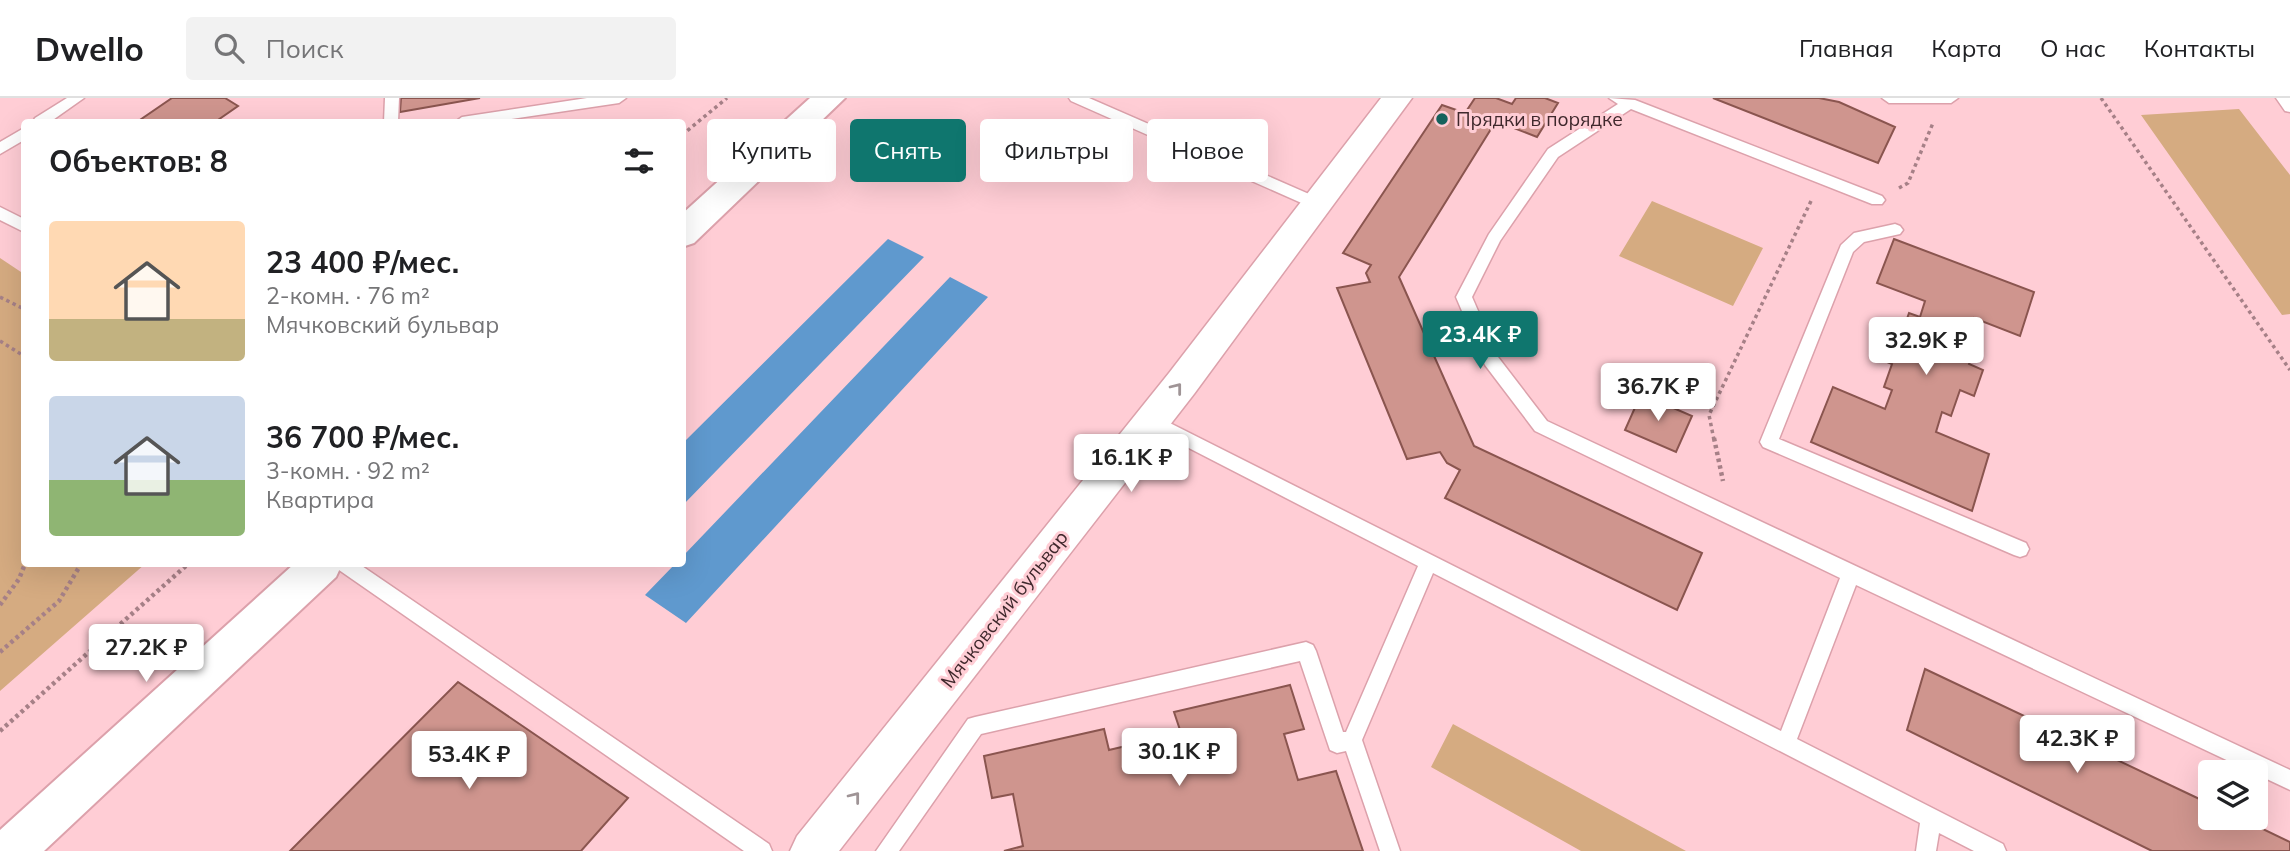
<!DOCTYPE html>
<html lang="ru">
<meta charset="utf-8">
<style>
body{margin:0;font-family:Mulish,sans-serif;background:#f2f2f2;color:#202124;height:100vh;display:flex;flex-direction:column;font-size:26px;white-space:nowrap}
*{box-sizing:border-box;margin:0}
p{font-size:23px;color:#757577}
.icon{flex:none;width:38px;height:38px;fill:none;stroke:currentColor;stroke-width:2;stroke-linecap:round;stroke-linejoin:round}
.map{position:relative;flex:1;overflow:hidden}
.panel{position:absolute;left:21px;top:21px;width:665px;height:448px;display:flex;flex-direction:column;background:#fff;border-radius:7px;box-shadow:0 7px 28px #0002}
.panel>*{flex:none}
.guide{position:absolute;left:707px;top:21px;width:665px;height:63px;display:flex;gap:14px}
.controls{position:absolute;left:2198px;top:662px;display:grid;gap:14px}
.controls a{display:grid;place-items:center;width:70px;height:70px;border-radius:7px;background:#fff;box-shadow:0 7px 28px #0002;font-size:35px}
.price{position:absolute;translate:-50% -60px;padding:0 16px;border-radius:7px;background:#fff;color:#222;font-size:23px;line-height:46px;filter:drop-shadow(0 2px 4px #0008)}
.price::after{content:'';position:absolute;left:50%;top:42px;width:21px;height:16px;margin-left:-10px;background:inherit;clip-path:polygon(0 0,100% 0,50% 100%)}
.price.on{background:#0f766e;color:#fff}
ul{padding:0;list-style:none}
li{display:flex;align-items:center;gap:21px;height:175px;padding:0 28px}
li span{display:grid;place-items:center;flex:none;width:196px;height:140px;border-radius:7px;color:#555}
li>.icon{margin-inline-start:auto}
span .icon{width:84px;height:84px;fill:#fffc;stroke-width:1}
li b{font-size:30px}
h2{display:flex;justify-content:space-between;align-items:center;height:84px;padding:0 28px;font-size:30px}
.tag{padding:0 24px;border-radius:7px;background:#fff;box-shadow:0 7px 28px #0002;font-size:24px;line-height:63px}
.tag.on{background:#0f766e;color:#fff}
header{display:flex;align-items:center;gap:42px;box-sizing:border-box;height:98px;padding:0 35px;background:#fff;border-bottom:2px solid #e0e0e0}
header strong{font-size:33px}
nav{display:flex;gap:38px;margin-inline-start:auto;font-size:24px}
.search{width:490px;height:63px;background:#f2f2f2;display:flex;align-items:center;gap:18px;box-sizing:border-box;padding:0 24px;border-radius:7px;color:#757577;font-size:26px}
.map>svg:first-child{display:block}
</style>
<header>
<strong>Dwello</strong>
<div class="search"><svg class="icon" aria-label="search" viewBox="0 0 24 24"><circle cx="10" cy="10" r="6"/><path d="M15 15l6 6"/></svg>Поиск</div>
<nav><a>Главная</a><a>Карта</a><a>О нас</a><a>Контакты</a></nav>
</header>
<div class="map">
<svg width="2290" height="753" viewBox="0 0 2290 753">
<rect width="100%" height="100%" fill="#ffcdd5"/>
<path fill="#d5ab81" d="M2239,11l51,66v139l-8,1 -141,-200z
M1652,103l111,47 -30,58 -114,-50z
M0,160l24,16v290h121l-145,127z
M1453,626l233,127h-105l-150,-84z"/>
<path fill="#5f99ce" d="M888,141l36,18 -241,248v-62z
M950,179l38,20 -302,326 -41,-28 30,-31h7l1,-8z"/>
<path fill="#cf958e" stroke="#8a554f" stroke-width="2" d="M172,0h53l13,8 -23,16h-78z
M401,0h79l-80,14z
M1475,0h21l16,6 4,-6h29l13,5 -21,34 -41,-16 -97,156 75,169 228,107 -25,57 -232,-112 15,-28 -13,-7 -7,-11 -33,7 -70,-171 33,-6 -4,-9 5,-8 -28,-12 99,-148 23,8z
M1713,0h106l20,4 56,25 -17,36z
M1894,141l140,53 -14,44 -46,-18 -6,19 9,4 -8,23 14,6 -9,26 -14,-6 -9,26 -9,-4 -6,20 53,22 -17,57 -161,-69 22,-55 52,22 7,-19 -8,-3 8,-23 -15,-6 11,-28 13,6 8,-23 11,4 5,-16 -48,-18z
M1641,296l51,22 -16,36 -51,-22z
M1925,571l285,135v13h28l52,25v9h-138l-245,-121z
M458,584l170,116 -47,53h-291z
M1290,587l14,44 -20,5 14,46 38,-9 27,80h-359l19,-5 -10,-52 -21,4 -8,-42 120,-27 5,21 72,-17 -7,-21z"/>
<g fill="none" stroke-linecap="round" stroke-linejoin="round">
<g stroke="#dca1ab" stroke-width="3">
<path id="service" d="M67,0h17l-34,24h-17l2,-4z
M385,0h14l-1,24h-14z
M587,0h39l-7,5 -127,19h-37l7,-5z
M1069,0h20l236,103 3,4 -8,6 -5,-2 -244,-108z
M1609,0l26,2 247,96 3,4 -3,4h-10l-241,-95 -73,48 -58,84 -28,56 26,60 49,64 743,349v20l-434,-205 -59,154 206,105 3,7h-32l-35,-18 -3,18h-20l4,-28 -487,-250 -71,167 38,111h-20l-34,-100 -9,2 -7,-3 -30,-89 -319,73 -82,117h-23l92,-132 7,-2 331,-75 7,3 3,6 27,81h3l72,-166 -272,-140 -3,-5 3,-5 6,-2 629,317 59,-153 -305,-147 -50,-66 -29,-68 33,-63 59,-85 70,-45z
M1882,0h76l-7,5h-62z
M2276,0h14v14l-5,-1z
M24,30v12l-24,14v-12z
M0,109l24,12v13l-24,-12z
M1895,126l5,2 3,4 -3,4 -36,8 -11,10 -74,187 247,104 3,6 -3,6 -6,2 -6,-2 -251,-108 -3,-5 81,-197 13,-12z
M336,466h23l410,280 3,7h-28l-405,-281z"/>
</g>
<g stroke="#dca1ab" stroke-width="3">
<path id="minor" d="M1381,0h31l-218,296 -355,457h-49l7,-15 372,-463z"/>
</g>
<g stroke="#dca1ab" stroke-width="4">
<path id="tertiary" d="M810,0h35l-151,145 -12,4v-33z
M294,466h48l-6,13 -292,274h-44v-21z"/>
</g>
<path stroke="#a68087" stroke-width="3.5" stroke-dasharray="3.5 3.5" stroke-linecap="butt" d="M2101,0l189,272
M682,37l45,-37
M1899,90l9,-5 25,-60
M0,199l24,12
M0,243l24,15
M1714,342l-5,-25 103,-216"/>
<path stroke="#a68087" stroke-width="4.5" stroke-dasharray="3.5 3.5" stroke-linecap="butt" d="M1714,340l9,43
M0,507l19,-26 6,-15
M0,554l59,-51 22,-37
M0,633l188,-167"/>
<use href="#service" fill="#fff" fill-rule="evenodd"/>
<use href="#minor" fill="#fff" fill-rule="evenodd"/>
<use href="#tertiary" fill="#fff" fill-rule="evenodd"/>
</g>
<defs><path id="oneway-chevron" d="M-2-3.5L2.5 0L-2 3.5" fill="none" stroke-width="1.6" stroke-linecap="round" stroke-linejoin="round" transform="scale(1.75)"/></defs>
<g stroke="#9f9496">
<use href="#oneway-chevron" transform="translate(1177 290) rotate(-52)"/>
<use href="#oneway-chevron" transform="translate(855 699) rotate(-52)"/>
</g>
<circle fill="#14625c" stroke="#ffcdd5" stroke-width="2.5" cx="1442" cy="21" r="7"/>
<g text-anchor="middle" dominant-baseline="central" stroke-width="6" stroke-linejoin="round" paint-order="stroke">
<g font-size="19" fill="#3f282c" stroke="#ffcdd5" text-anchor="start">
<text x="1456" y="21">Прядки в порядке</text>
</g>
<g font-size="19" fill="#3f282c" stroke="#ffcdd5">
<text transform="translate(1004 511) rotate(-52)">Мячковский бульвар</text>
</g>
</g>
</svg>
<div class="controls">
<a><svg class="icon" aria-label="layers" viewBox="0 0 24 24"><path d="M12 4l9 5-9 5-9-5zM3 14l9 5 9-5"/></svg></a>
</div>
<b class="price on" style="left:1480px;top:273px">23.4K ₽</b>
<b class="price" style="left:1926px;top:279px">32.9K ₽</b>
<b class="price" style="left:1658px;top:325px">36.7K ₽</b>
<b class="price" style="left:1131px;top:396px">16.1K ₽</b>
<b class="price" style="left:146px;top:586px">27.2K ₽</b>
<b class="price" style="left:2077px;top:677px">42.3K ₽</b>
<b class="price" style="left:1179px;top:690px">30.1K ₽</b>
<b class="price" style="left:469px;top:693px">53.4K ₽</b>
<div class="guide">
<a class="tag">Купить</a>
<a class="tag on">Снять</a>
<a class="tag">Фильтры</a>
<a class="tag">Новое</a>
</div>
<section class="panel">
<h2>Объектов: 8<svg class="icon" aria-label="filters" viewBox="0 0 24 24"><path d="M4 7h16M4 17h16"/><circle cx="9" cy="7" r="2"/><circle cx="15" cy="17" r="2"/></svg></h2>
<ul>
<li><span style="background:linear-gradient(#ffd9b3 70%,#c2b280 0)"><svg class="icon" aria-label="home" viewBox="0 0 24 24"><path d="M3 11l9-7 9 7M6 9v11h12V9"/></svg></span><div><b>23 400 ₽/мес.</b><p>2-комн. · 76 m²</p><p>Мячковский бульвар</p></div></li>
<li><span style="background:linear-gradient(#c9d6e8 60%,#8fb573 0)"><svg class="icon" aria-label="home" viewBox="0 0 24 24"><path d="M3 11l9-7 9 7M6 9v11h12V9"/></svg></span><div><b>36 700 ₽/мес.</b><p>3-комн. · 92 m²</p><p>Квартира</p></div></li>
</ul>
</section>
</div>
